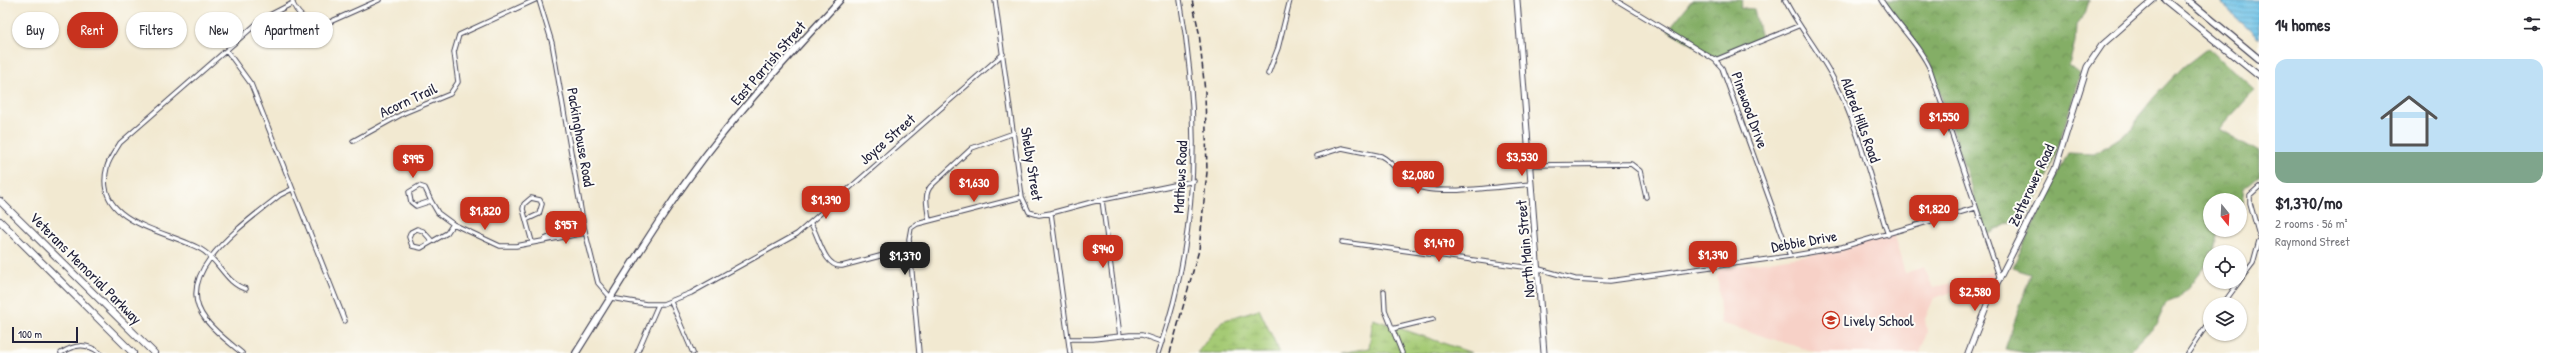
<!DOCTYPE html>
<meta charset="utf-8">
<style>
body{margin:0;font-family:"Patrick Hand",sans-serif;background:#f2f2f3;color:#2b2b33;height:100vh;display:flex;flex-direction:column;font-size:15px;white-space:nowrap}
*{box-sizing:border-box;margin:0}
p{font-size:13px;color:#7c7c81}
.icon{flex:none;width:22px;height:22px;fill:none;stroke:currentColor;stroke-width:2;stroke-linecap:round;stroke-linejoin:round}
.map{position:relative;flex:1;overflow:hidden}
.drawer{display:flex;flex-direction:column;background:#fff;width:300px}
.drawer>*{flex:none}
.guide{position:absolute;left:12px;top:12px;width:380px;height:36px;display:flex;gap:8px}
.needle{width:26px;rotate:162deg}
.tools{position:absolute;left:2203px;top:193px;display:grid;gap:8px}
.tools a{display:grid;place-items:center;width:44px;height:44px;border-radius:50%;background:#fff;box-shadow:0 1px 3px #0004;font-size:20px}
.scale{position:absolute;left:12px;bottom:10px;width:66px;box-sizing:border-box;padding-left:4px;border:2px solid #22223b;border-top:0;font-size:11px;line-height:14px;white-space:nowrap;color:#22223b;-webkit-text-stroke:3px #fdfcf7;paint-order:stroke}
.price{position:absolute;translate:-50% -34px;padding:0 9px;border-radius:8px;background:#c8321e;color:#fff;font-size:13px;line-height:26px;filter:drop-shadow(0 1px 2px #0008)}
.price::after{content:'';position:absolute;left:50%;top:24px;width:12px;height:9px;margin-left:-6px;background:inherit;clip-path:polygon(0 0,100% 0,50% 100%)}
.price.current{background:#222;color:#fff}
ul{padding:0;list-style:none}
li{display:grid;align-content:center;gap:8px;height:212px;padding:0 16px}
li span{display:grid;place-items:center;height:124px;border-radius:12px;color:#555}
li>.icon{margin-inline-start:auto}
span .icon{width:72px;height:72px;fill:#fffc;stroke-width:1}
li b{font-size:17px}
h2{display:flex;justify-content:space-between;align-items:center;height:48px;padding:0 16px;font-size:17px}
.tag{padding:0 14px;border-radius:18px;background:#fff;box-shadow:0 1px 3px #0004;font-size:14px;line-height:36px}
.tag.current{background:#c8321e;color:#fff}
main{display:flex;flex:1;min-height:0}
.map>svg:first-child{display:block}
</style>
<main>
<div class="map">
<svg width="2259" height="353" viewBox="0 0 2259 353">
<defs>
<pattern id="forest-crowns" width="20" height="18" patternUnits="userSpaceOnUse"><rect width="20" height="18" fill="#84ae66"/><path d="M2 6a3 3 0 1 1 6 0M12 15a3 3 0 1 1 6 0" fill="none" stroke="#6c8d55"/></pattern>
<pattern id="wetland-marsh" width="20" height="14" patternUnits="userSpaceOnUse"><rect width="20" height="14" fill="#a5ca74"/><path d="M1 5h8M5 5V1M11 12h8M15 12V8" fill="none" stroke="#8ead65"/></pattern>
<pattern id="water-rules" width="6" height="5" patternUnits="userSpaceOnUse"><rect width="6" height="5" fill="#69c0e6"/><path d="M0 2.5h6" fill="none" stroke="#569cbc"/></pattern>
</defs>
<rect width="100%" height="100%" fill="#fdfcf7"/>
<filter id="ink" filterUnits="userSpaceOnUse"><feTurbulence type="fractalNoise" baseFrequency=".025" numOctaves="2"/><feDisplacementMap in="SourceGraphic" scale="8" xChannelSelector="R" yChannelSelector="G"/><feConvolveMatrix kernelMatrix="1 2 1 2 8 2 1 2 1" color-interpolation-filters="sRGB"/></filter>
<filter id="wash" filterUnits="userSpaceOnUse"><feTurbulence type="fractalNoise" baseFrequency=".012" numOctaves="4" result="noise"/><feDisplacementMap in="SourceGraphic" scale="16" xChannelSelector="R" yChannelSelector="G"/><feGaussianBlur stdDeviation="0.9" result="paint"/><feColorMatrix in="noise" values="0 0 0 0 0 0 0 0 0 0 0 0 0 0 0 0 0 1.4 0 .05"/><feComposite in="paint" operator="in"/></filter>
<g filter="url(#wash)">
<rect width="100%" height="100%" fill="#f2e9d1"/>
<path fill="#f7d1c7" d="M1893,233l12,40 19,-6 9,21 59,-16 2,6 -60,20 -9,21 2,13 -7,21h-102l-97,-30 -4,-54 110,-17z"/>
<path fill="url(#forest-crowns)" stroke="#536850" d="M1692,0h50l-2,8 14,1 7,29 -46,20 -47,-28z
M1882,0h207l-4,14 -9,11 -1,17 -6,23 11,9c-14,46 -30,112 -59,150l-12,-1 -22,12 -57,-172z
M2208,48l47,42 -36,39 40,23v24l-15,12 -3,22 -1,-10h-30v30h8l-4,22h-4v8l-31,38 -13,5 -9,20 -29,30h-101l-22,-4 26,-75 -19,-6 56,-115 26,1 39,-25 5,-12 17,-21 28,-29z"/>
<path fill="url(#wetland-marsh)" stroke="#647658" d="M1259,309l21,44h-83l25,-32z
M1373,319l99,34h-132l29,-5z"/>
<path fill="url(#water-rules)" stroke="#467190" d="M2221,0h38v39l-36,-34z"/>
</g>
<g filter="url(#ink)">
<g fill="none" stroke-linecap="round" stroke-linejoin="round">
<g stroke="#414052" stroke-width="5.5">
<path id="street" d="M292,0c3,13 17,25 31,25l56,-25
M539,0l13,43 32,184 14,56 13,15 35,6h17l28,-11 106,-59 206,-180
M995,0l27,197 7,15 10,3 12,-2 41,-11 102,-21
M1616,0l99,60 7,8 68,188
M1785,0c14,28 35,52 49,80 24,45 38,105 54,155
M1881,0c15,24 37,43 49,69l70,210
M227,51l24,33 94,237
M1715,60l83,-34
M1268,74l10,-26 12,-48
M353,141l51,-28 46,-19 8,-12 -4,-30 5,-17 76,-35
M1316,156l26,-8 39,8c14,7 20,23 35,30 21,10 89,0 115,-2
M1529,165l102,-1 9,7 6,26
M419,186l6,2 6,13 -15,5 -5,-4 -2,-10z
M2259,187l-9,8v8l9,32
M1102,200l18,136
M431,201l7,12 15,11 47,22h16l69,-13
M1051,213l19,140
M526,220l13,-6 3,-10 -2,-4 -9,-2 -7,6 -1,5 9,33
M929,221c-1,-11 -6,-27 2,-35l41,-38 42,-15
M811,224c8,12 13,44 31,42l68,-18
M545,239l11,-5 28,-7
M432,241l-9,-10 -6,-2 -6,3 -2,5 3,9 9,2 26,-15 6,-9
M1342,242l197,27 36,10 35,2 180,-25 52,-9 133,-39
M2240,280l13,-17 6,-22
M246,289c-20,-5 -27,-29 -44,-39 -34,-20 -110,-26 -95,-83 2,-8 9,-17 13,-24l142,-124 31,-16
M1384,291l1,19 17,43
M671,302l22,51
M2223,304l16,-22
M1392,329l41,-10
M1069,339h24l37,-4h12l20,7
M61,353c14,-9 26,-10 39,0
M242,353c-12,-10 -26,-20 -36,-33 -38,-47 43,-99 74,-125l12,-6
M637,353l21,-48
M919,353l-10,-114 2,-11 6,-4 105,-27
M1158,353c41,-115 43,-234 22,-353
M2188,353l22,-33"/>
</g>
<g stroke="#414052" stroke-width="7">
<path id="secondary" d="M1517,0l27,353
M1968,353l22,-56 65,-128 32,-102 15,-22 51,-45"/>
</g>
<g stroke="#414052" stroke-width="8">
<path id="primary" d="M2165,0l94,76
M2188,0l71,59
M576,353c46,-73 90,-149 144,-216 38,-48 79,-92 120,-137"/>
</g>
<g stroke="#414052" stroke-width="8">
<path id="highway" d="M0,201l154,152
M0,221l133,132"/>
</g>
<use href="#street" stroke="#fff" stroke-width="3.5"/>
<use href="#secondary" stroke="#fff" stroke-width="5"/>
<use href="#primary" stroke="#fff" stroke-width="5.5"/>
<use href="#highway" stroke="#fff" stroke-width="6"/>
<path stroke="#22223b" stroke-width="1.5" stroke-dasharray="6 3" stroke-linecap="butt" d="M1170,353l29,-103 8,-78 -2,-80 -6,-60 -7,-32"/>
</g>
</g>
<defs>
<g id="school-ring" transform="scale(0.9)"><circle r="9.5" fill="#fdfcf7" stroke="#c8321e" stroke-width="1.5"/><path d="M0-5L7-2L0 1L-7-2ZM-4 1L0 2.5L4 1V4Q0 6-4 4Z" fill="#c8321e"/></g>
</defs>
<g fill-rule="evenodd">
<use href="#school-ring" x="1831" y="320"/>
</g>
<g text-anchor="middle" dominant-baseline="central" stroke-width="4" stroke-linejoin="round" paint-order="stroke">
<g font-size="15" fill="#22223b" stroke="#fdfcf7">
<text transform="translate(768 63) rotate(-49)">East Parrish Street</text>
<text transform="translate(408 100) rotate(-25)">Acorn Trail</text>
<text transform="translate(1750 110) rotate(70)">Pinewood Drive</text>
<text transform="translate(1861 120) rotate(70)">Aldred Hills Road</text>
<text transform="translate(581 137) rotate(80)">Packinghouse Road</text>
<text transform="translate(887 139) rotate(-41)">Joyce Street</text>
<text transform="translate(1032 164) rotate(81)">Shelby Street</text>
<text transform="translate(1180 177) rotate(-87)">Mathews Road</text>
<text transform="translate(2031 185) rotate(-65)">Zetterower Road</text>
<text transform="translate(1804 241) rotate(-10)">Debbie Drive</text>
<text transform="translate(1525 249) rotate(-95)">North Main Street</text>
<text transform="translate(86 268) rotate(45)">Veterans Memorial Parkway</text>
</g>
<g font-size="15" fill="#22223b" stroke="#fdfcf7" text-anchor="start">
<text x="1844" y="320">Lively School</text>
</g>
</g>
</svg>
<div class="tools">
<a><svg class="needle" viewBox="-14 -14 28 28"><path d="M0-13l5 13h-10z" fill="#e53935"/><path d="M0 13l5-13h-10z" fill="#7c7c81"/></svg></a>
<a><svg class="icon" aria-label="locate" viewBox="0 0 24 24"><circle cx="12" cy="12" r="6"/><path d="M12 2v4M12 18v4M2 12h4M18 12h4"/></svg></a>
<a><svg class="icon" aria-label="layers" viewBox="0 0 24 24"><path d="M12 4l9 5-9 5-9-5zM3 14l9 5 9-5"/></svg></a>
</div>
<div class="scale">100 m</div>
<b class="price" style="left:1944px;top:137px">$1,550</b>
<b class="price" style="left:1522px;top:177px">$3,530</b>
<b class="price" style="left:413px;top:179px">$995</b>
<b class="price" style="left:1418px;top:195px">$2,080</b>
<b class="price" style="left:974px;top:203px">$1,630</b>
<b class="price" style="left:826px;top:220px">$1,390</b>
<b class="price" style="left:1934px;top:229px">$1,820</b>
<b class="price" style="left:485px;top:231px">$1,820</b>
<b class="price" style="left:566px;top:245px">$957</b>
<b class="price" style="left:1439px;top:263px">$1,470</b>
<b class="price" style="left:1103px;top:269px">$940</b>
<b class="price" style="left:1713px;top:275px">$1,390</b>
<b class="price current" style="left:905px;top:276px">$1,370</b>
<b class="price" style="left:1975px;top:312px">$2,580</b>
<div class="guide">
<a class="tag">Buy</a>
<a class="tag current">Rent</a>
<a class="tag">Filters</a>
<a class="tag">New</a>
<a class="tag">Apartment</a>
</div>
</div>
<section class="drawer">
<h2>14 homes<svg class="icon" aria-label="filters" viewBox="0 0 24 24"><path d="M4 7h16M4 17h16"/><circle cx="9" cy="7" r="2"/><circle cx="15" cy="17" r="2"/></svg></h2>
<ul>
<li><span style="background:linear-gradient(#bfe0f5 75%,#7fa58c 0)"><svg class="icon" aria-label="home" viewBox="0 0 24 24"><path d="M3 11l9-7 9 7M6 9v11h12V9"/></svg></span><div><b>$1,370/mo</b><p>2 rooms · 56 m²</p><p>Raymond Street</p></div></li>
</ul>
</section>
</main>
